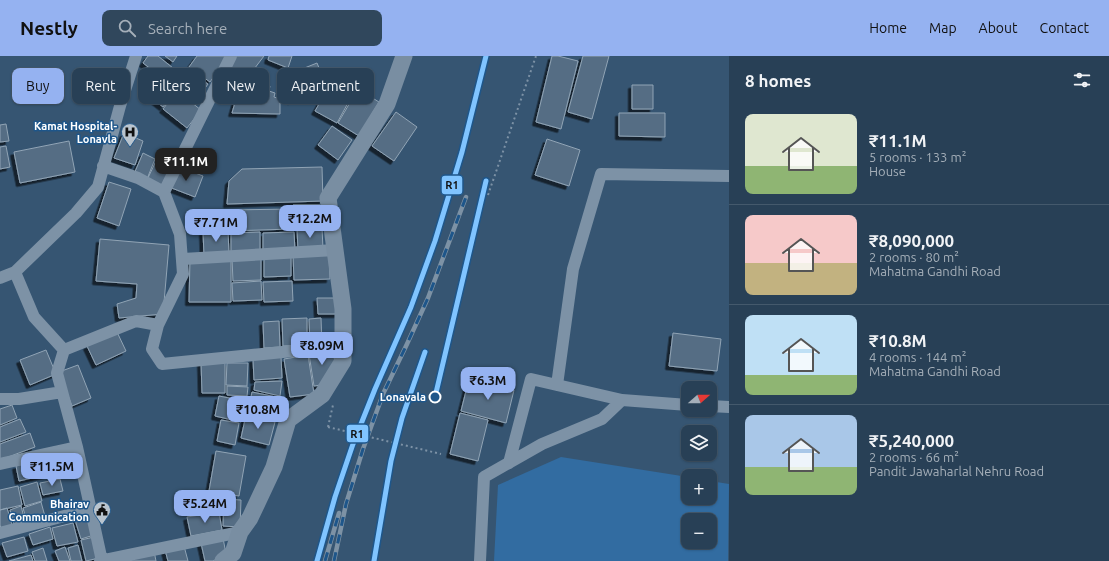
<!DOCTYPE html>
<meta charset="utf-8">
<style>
body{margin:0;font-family:Ubuntu,sans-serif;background:#30475c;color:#f1f3f6;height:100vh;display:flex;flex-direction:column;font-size:15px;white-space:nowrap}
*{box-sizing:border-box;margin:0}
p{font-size:13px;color:#a5afb9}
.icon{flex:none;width:22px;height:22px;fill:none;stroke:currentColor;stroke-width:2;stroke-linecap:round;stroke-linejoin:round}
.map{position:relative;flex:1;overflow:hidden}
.sheet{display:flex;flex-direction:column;background:#284056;width:380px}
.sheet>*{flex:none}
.hud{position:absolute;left:12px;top:12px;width:380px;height:36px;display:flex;gap:8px}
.needle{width:26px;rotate:69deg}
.controls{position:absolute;left:681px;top:325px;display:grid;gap:8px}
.controls a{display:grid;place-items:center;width:36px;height:36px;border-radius:8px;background:#284056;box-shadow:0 1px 3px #0004,0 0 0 1px #44596c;font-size:20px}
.price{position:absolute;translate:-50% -34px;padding:0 9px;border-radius:8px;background:#95b2f1;color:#111;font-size:13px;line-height:26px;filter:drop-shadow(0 1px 2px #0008)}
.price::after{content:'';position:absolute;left:50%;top:24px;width:12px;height:9px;margin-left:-6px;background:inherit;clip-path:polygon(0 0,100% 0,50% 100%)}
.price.selected{background:#222;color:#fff}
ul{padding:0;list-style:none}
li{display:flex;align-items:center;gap:12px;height:100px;padding:0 16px}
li+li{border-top:1px solid #44596c}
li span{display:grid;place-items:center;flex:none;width:112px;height:80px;border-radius:8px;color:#555}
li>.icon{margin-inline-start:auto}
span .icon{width:48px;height:48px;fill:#fffc;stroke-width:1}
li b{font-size:17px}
h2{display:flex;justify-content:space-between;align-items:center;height:48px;padding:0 16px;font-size:17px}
.tag{padding:0 14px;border-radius:8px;background:#284056;box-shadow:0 1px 3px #0004,0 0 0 1px #44596c;font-size:14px;line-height:36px}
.tag.selected{background:#95b2f1;color:#111}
header{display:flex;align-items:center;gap:24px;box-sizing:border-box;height:56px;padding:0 20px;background:#95b2f1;color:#111}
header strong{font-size:19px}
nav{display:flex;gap:22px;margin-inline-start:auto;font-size:14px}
.search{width:280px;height:36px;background:#30475c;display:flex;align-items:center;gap:10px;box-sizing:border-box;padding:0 14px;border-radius:8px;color:#a5afb9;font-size:15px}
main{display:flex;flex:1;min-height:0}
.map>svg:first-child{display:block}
</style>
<header>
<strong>Nestly</strong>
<div class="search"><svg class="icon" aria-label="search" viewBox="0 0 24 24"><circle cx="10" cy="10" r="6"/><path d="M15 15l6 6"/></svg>Search here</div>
<nav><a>Home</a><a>Map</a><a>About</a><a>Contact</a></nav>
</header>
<main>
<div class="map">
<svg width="729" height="505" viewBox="0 0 729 505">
<defs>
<filter id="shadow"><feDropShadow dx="-3.5" dy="3.5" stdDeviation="0" flood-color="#0009"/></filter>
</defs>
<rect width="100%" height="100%" fill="#365572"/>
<path fill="#326ca1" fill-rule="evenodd" d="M561,401l127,20v21h22v-17l19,3 -1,77h-234l4,-76zM688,464h22v22h-22z"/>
<path fill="#546d84" stroke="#91a4b5" filter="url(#shadow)" d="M148,0h10l20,16 -9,11 -26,-20z
M165,0h12l-4,6z
M197,0h31l-18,26 -21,-15z
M236,0h28l-19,25 -17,-14z
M269,0h23l-4,12 -20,-8z
M552,0h6l20,5 -17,68 -25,-7z
M583,0h26l-17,63 -24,-7z
M317,7l10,24 -36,14 -9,-24z
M187,14l21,14 -12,17 -21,-14z
M157,19l19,15 -13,17 -19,-15z
M258,24l12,6 -1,5 6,2 -1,4 6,2v15l-48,-1 7,-24 4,2 1,-4 11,2z
M333,24l21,12 -17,31 -22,-12z
M632,29h21v24h-21z
M358,33l21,13 -20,34 -21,-13z
M177,35l24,19 -14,18 -24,-19z
M396,56l21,15 -23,34 -22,-15z
M619,57h46v24l-46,-1z
M6,68l3,17 -9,1v-17z
M332,70l20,14 -14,20 -20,-15z
M124,77l19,8 -8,24 -21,-7z
M547,83l33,11 -11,36 -34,-11z
M69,85l6,31 -55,11 -6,-31z
M6,90l4,21 -10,2v-22z
M143,97l12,6 -8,20 -13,-5z
M156,105l15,7 -10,19 -14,-7z
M177,110l26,10 -8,21 -26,-10z
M322,111l1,34 -96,3 2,-23 13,-12z
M109,126l22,7 -12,37 -22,-8z
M293,149h27l1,21h-28z
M291,153l1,20 -63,2v-21z
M322,172l1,21 -25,1 -1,-21z
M228,175l1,23 -25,1 -1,-23z
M260,176v21l-29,1v-21z
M294,176l1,19 -32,1v-19z
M100,183l69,6 -6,69 -44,4 -2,-14 19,-6 1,-14 -41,-3z
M329,198l1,25 -36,1 -1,-25z
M291,201v19l-27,1v-19z
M261,202v22l-28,1 -1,-22z
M190,204h41v42h-42z
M261,225l1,19 -29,1 -1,-18z
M292,225l1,20 -29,1 -1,-20z
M317,242h21v16h-20z
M307,262v27l-24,1 -1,-27z
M321,262l1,28h-12l-1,-27z
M279,265l1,26 -16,1 -1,-26z
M117,276l9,19 -30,14 -9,-19z
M673,277l48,6 -4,32 -48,-5z
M46,294l10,24 -26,11 -10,-25z
M333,295l3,17 -15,17 -7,1 -5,-32z
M308,299l6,39 -24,3 -6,-38z
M281,301l1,21 -28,2 -1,-21z
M201,305h24v32h-23z
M227,307h21l-1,23 -21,-1z
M78,309l13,33 -19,8 -13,-34z
M469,323l45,11 -8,33 -45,-12z
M282,325l-2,15 -26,-6 1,-8z
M227,330l21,1 -1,9 -20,-1z
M252,336l29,6 -5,21 -28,-6z
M219,340l26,5 -4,21 -26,-6z
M12,349l5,13 -17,7v-16z
M460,357l28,7 -10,41 -28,-7z
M246,359l29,7 -6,23 -28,-7z
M20,363l6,13 -26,10v-15z
M221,364l18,3 -4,22 -18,-4z
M30,377l5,14 -35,13v-16z
M216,395l30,5 -7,40 -30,-5z
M69,398l3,15 -53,12 -3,-15z
M60,423l3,12 -20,4 -3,-12z
M37,426l5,19 -17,5 -5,-19z
M18,430l4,19 -22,5v-20z
M224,443l17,1 -1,27 -17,-1z
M41,446l5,18 -18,5 -5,-17z
M21,450l5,19 -11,3 -5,-18z
M7,452l6,20 -11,3 -2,-6v-15z
M219,456l3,18 -31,6 -4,-19z
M89,460l5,19 -13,4 -6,-19z
M73,467l5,19 -21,4 -5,-18z
M50,471l3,12 -20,6 -4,-11z
M24,481l4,14 -21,6 -5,-14z
M94,481l5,21 -13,3 -5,-21z
M223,482l3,16 -13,7h-8l-4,-18z
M78,489l4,16h-11l-3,-13z
M184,490l4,15h-20l-3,-11z
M65,491l5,14h-11l-4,-10z
M43,492l4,13h-12l-3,-9z
M154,495l2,10h-27z
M31,499l2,6h-24z"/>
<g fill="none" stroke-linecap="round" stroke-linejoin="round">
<path stroke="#7d92a6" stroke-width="2" stroke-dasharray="2 3" stroke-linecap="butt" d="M488,139l48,-139
M328,371l5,-22"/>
<path stroke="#7d92a6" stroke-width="12" d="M164,136l67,-136
M183,203l152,-9
M15,216l19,45 30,33 72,-29 22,4 25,-51 -3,-40 -16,-42 -26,-14 -35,-12
M0,222l15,-6 61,-59 22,-26 22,-81 16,-50
M158,269l-6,24 10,15 181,-18
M64,294l-7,23 20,74
M557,329l16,-116 28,-95 128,2
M0,343h19l43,-7
M710,350l19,1
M509,407l22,-84 91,21
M0,408l77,-17 25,114
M0,477l91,-24
M100,505l140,-29
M480,505l4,-84 58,-33 60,-25 20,-19 66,5"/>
<path stroke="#798ea2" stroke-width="17" d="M223,505l10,-8 7,-21 10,-14 24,-51 14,-47 34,-25 21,-34v-52l-15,-111 59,-94 17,-48"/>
<g stroke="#7d92a5" stroke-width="4.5">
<path id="rail" d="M317,505l18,-64 18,-53 22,-55 36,-82 24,-66 27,-89 24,-96
M325,505l14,-48
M334,505l12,-57 17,-55 20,-55 24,-50 21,-46 38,-101"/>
</g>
<use href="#rail" stroke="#1e568a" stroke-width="3" stroke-dasharray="9" stroke-linecap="butt"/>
<path stroke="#7d92a6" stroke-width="2" stroke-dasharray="2 3" stroke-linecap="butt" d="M328,371l113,27"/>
<g stroke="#1e568a" stroke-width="8">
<path id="rail-1" d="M435,341l51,-216
M317,505l18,-64 18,-53 22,-55 36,-82 24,-66 27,-89 24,-96
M374,505l17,-100 11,-43 23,-66"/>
</g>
<use href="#rail-1" stroke="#80c4ff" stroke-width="5"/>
</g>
<defs>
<g id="hospital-pin" transform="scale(0.9)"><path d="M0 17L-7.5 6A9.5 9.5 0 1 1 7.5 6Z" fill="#b9c4ce" stroke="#1e568a"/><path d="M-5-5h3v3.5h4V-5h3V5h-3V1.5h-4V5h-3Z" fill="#111"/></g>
<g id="civic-pin" transform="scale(0.9)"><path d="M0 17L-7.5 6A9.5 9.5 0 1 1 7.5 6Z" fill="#b9c4ce" stroke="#1e568a"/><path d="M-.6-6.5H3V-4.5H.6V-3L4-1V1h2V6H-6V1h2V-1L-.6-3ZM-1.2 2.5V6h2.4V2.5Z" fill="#111"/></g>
</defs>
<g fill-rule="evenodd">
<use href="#hospital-pin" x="130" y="76"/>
<use href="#civic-pin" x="102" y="454"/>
</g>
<circle fill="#1e568a" stroke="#fff" stroke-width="2" cx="435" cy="341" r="5.5"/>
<g text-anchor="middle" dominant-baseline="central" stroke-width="3" stroke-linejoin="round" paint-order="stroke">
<g font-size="11" font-weight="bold" fill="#fff" stroke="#1e568a" text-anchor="end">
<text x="117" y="70">Kamat Hospital-<tspan x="117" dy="13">Lonavla</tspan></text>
<text x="89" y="448">Bhairav<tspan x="89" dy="13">Communication</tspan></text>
</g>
<g font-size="11" font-weight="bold" fill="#fff" stroke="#1e568a" text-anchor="end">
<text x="426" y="341">Lonavala</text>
</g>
</g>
<g stroke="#1e568a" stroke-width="1.5">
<rect x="441" y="119" width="22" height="20" rx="4" fill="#80c4ff"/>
<rect x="346" y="368" width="23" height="19" rx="4" fill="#80c4ff"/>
</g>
<g font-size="11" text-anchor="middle" font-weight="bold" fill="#111">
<text x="452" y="133">R1</text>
<text x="357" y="382">R1</text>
</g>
</svg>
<div class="controls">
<a><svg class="needle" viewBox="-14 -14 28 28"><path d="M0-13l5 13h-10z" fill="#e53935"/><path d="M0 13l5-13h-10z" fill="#a5afb9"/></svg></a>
<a><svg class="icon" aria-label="layers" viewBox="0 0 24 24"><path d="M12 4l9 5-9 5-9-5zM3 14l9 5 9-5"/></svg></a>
<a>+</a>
<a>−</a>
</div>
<b class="price selected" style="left:186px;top:126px">₹11.1M</b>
<b class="price" style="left:310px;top:183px">₹12.2M</b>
<b class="price" style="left:216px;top:187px">₹7.71M</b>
<b class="price" style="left:322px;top:310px">₹8.09M</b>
<b class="price" style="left:488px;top:345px">₹6.3M</b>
<b class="price" style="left:258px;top:374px">₹10.8M</b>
<b class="price" style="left:52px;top:431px">₹11.5M</b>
<b class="price" style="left:205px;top:468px">₹5.24M</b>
<div class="hud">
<a class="tag selected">Buy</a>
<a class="tag">Rent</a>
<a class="tag">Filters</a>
<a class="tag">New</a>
<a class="tag">Apartment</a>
</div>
</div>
<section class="sheet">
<h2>8 homes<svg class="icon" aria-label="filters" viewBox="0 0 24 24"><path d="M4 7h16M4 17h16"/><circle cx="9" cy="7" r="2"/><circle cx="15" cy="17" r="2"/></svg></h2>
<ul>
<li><span style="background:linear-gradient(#dfe7d0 65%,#8fb573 0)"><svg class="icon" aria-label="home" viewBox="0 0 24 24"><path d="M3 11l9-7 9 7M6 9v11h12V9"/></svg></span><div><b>₹11.1M</b><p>5 rooms · 133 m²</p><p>House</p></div></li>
<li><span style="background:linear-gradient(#f6c9c9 60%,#c2b280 0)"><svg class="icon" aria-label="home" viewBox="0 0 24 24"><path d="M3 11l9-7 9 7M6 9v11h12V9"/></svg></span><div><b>₹8,090,000</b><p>2 rooms · 80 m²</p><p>Mahatma Gandhi Road</p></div></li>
<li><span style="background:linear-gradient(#bfe0f5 75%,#8fb573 0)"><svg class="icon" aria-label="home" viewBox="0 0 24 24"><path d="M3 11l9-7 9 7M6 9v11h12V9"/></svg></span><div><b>₹10.8M</b><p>4 rooms · 144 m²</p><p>Mahatma Gandhi Road</p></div></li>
<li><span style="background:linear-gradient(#a9c7e8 65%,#8fb573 0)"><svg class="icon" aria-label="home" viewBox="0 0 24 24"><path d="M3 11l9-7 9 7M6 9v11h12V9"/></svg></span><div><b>₹5,240,000</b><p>2 rooms · 66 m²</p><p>Pandit Jawaharlal Nehru Road</p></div></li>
</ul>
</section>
</main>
